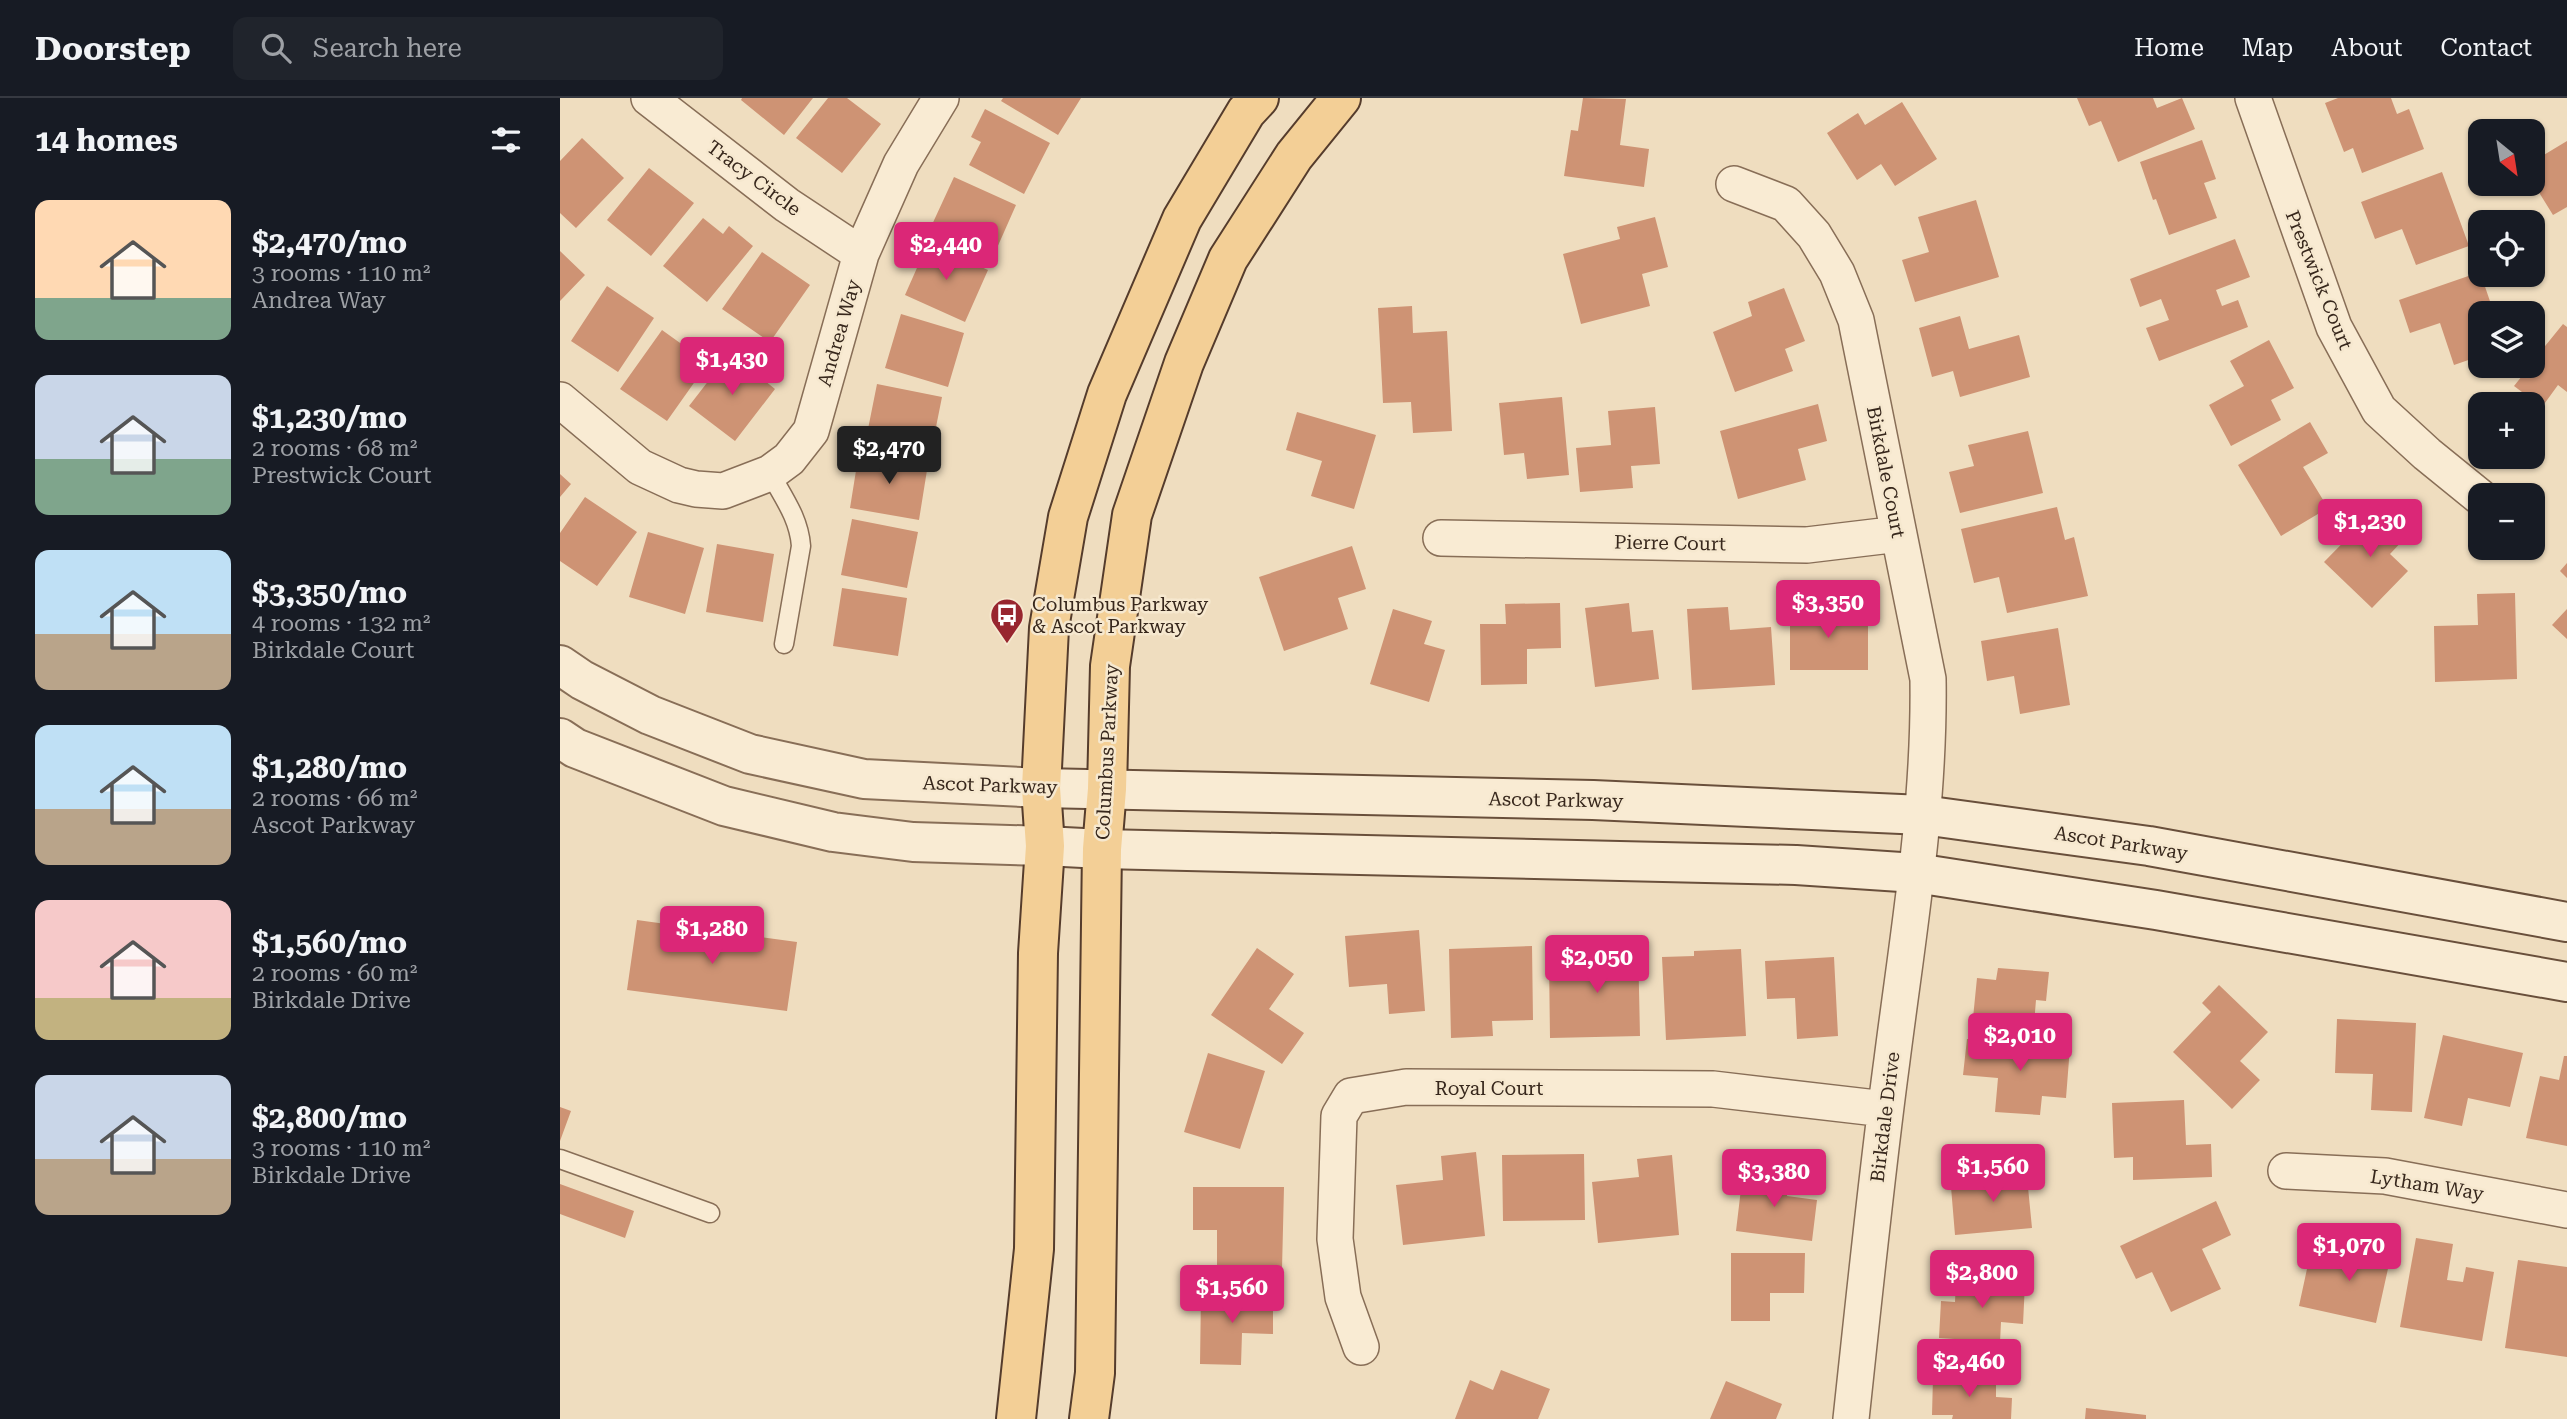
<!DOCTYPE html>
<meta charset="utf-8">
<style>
body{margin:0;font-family:"Roboto Serif",serif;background:#20242c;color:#f1f3f6;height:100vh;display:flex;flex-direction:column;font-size:26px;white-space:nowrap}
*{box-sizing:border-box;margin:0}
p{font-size:23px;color:#9ea1a6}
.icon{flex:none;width:38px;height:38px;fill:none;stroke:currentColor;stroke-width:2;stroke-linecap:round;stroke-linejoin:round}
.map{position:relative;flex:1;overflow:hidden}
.panel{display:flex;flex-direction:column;background:#171b24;width:560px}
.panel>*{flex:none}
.needle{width:46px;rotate:150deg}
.tools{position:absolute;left:1908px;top:21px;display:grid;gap:14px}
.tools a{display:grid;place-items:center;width:77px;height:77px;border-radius:14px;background:#171b24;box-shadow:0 2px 5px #0004;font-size:35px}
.price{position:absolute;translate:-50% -60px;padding:0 16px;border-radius:7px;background:#db2777;color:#fff;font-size:23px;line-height:46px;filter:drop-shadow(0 2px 4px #0008)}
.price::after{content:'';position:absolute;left:50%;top:42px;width:21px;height:16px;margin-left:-10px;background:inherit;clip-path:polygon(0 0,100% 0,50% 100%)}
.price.active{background:#222;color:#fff}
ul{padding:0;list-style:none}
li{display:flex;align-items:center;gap:21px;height:175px;padding:0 35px}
li span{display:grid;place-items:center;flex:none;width:196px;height:140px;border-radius:14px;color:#555}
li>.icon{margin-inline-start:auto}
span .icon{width:84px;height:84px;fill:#fffc;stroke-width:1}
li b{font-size:30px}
h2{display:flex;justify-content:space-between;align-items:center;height:84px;padding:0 35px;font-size:30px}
header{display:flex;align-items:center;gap:42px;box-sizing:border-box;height:98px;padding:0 35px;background:#171b24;border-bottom:2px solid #363941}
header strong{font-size:33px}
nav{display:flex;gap:38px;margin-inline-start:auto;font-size:24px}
.search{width:490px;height:63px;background:#20242c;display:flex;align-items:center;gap:18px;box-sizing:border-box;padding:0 24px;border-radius:14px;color:#9ea1a6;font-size:26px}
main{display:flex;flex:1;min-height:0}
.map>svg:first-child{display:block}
</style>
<header>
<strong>Doorstep</strong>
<div class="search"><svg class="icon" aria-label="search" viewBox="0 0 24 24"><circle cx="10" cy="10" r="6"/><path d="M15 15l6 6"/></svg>Search here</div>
<nav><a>Home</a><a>Map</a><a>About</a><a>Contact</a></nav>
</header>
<main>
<section class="panel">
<h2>14 homes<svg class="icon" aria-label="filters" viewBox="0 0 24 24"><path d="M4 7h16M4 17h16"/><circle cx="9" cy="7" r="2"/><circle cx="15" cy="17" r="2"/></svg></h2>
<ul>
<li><span style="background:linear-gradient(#ffd9b3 70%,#7fa58c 0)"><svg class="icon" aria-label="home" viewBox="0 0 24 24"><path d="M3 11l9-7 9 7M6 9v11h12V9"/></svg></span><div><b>$2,470/mo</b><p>3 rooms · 110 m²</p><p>Andrea Way</p></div></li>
<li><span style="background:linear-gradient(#c9d6e8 60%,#7fa58c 0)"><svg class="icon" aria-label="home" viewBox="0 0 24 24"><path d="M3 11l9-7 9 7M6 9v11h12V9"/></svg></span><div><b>$1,230/mo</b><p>2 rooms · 68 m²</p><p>Prestwick Court</p></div></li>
<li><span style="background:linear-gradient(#bfe0f5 60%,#b9a48a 0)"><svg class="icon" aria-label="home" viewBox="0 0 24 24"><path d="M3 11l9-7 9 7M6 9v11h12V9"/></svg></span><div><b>$3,350/mo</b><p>4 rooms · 132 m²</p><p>Birkdale Court</p></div></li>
<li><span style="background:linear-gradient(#bfe0f5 60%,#b9a48a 0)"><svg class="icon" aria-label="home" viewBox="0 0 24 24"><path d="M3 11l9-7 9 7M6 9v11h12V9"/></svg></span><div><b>$1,280/mo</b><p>2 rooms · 66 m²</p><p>Ascot Parkway</p></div></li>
<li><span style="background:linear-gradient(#f6c9c9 70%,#c2b280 0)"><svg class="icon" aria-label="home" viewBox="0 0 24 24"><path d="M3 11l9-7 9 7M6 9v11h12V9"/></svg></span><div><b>$1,560/mo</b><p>2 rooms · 60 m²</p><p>Birkdale Drive</p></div></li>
<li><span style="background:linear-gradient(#c9d6e8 60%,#b9a48a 0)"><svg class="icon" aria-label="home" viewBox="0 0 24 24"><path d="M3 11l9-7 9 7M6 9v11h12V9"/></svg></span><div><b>$2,800/mo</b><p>3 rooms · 110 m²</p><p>Birkdale Drive</p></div></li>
</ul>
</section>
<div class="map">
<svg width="2007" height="1321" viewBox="0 0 2007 1321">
<rect width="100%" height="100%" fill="#efddbf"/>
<path fill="#ce9374" d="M182,0h71l-29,37 -43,-35z
M268,0h19l34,26 -39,49 -46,-35z
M443,0h78l-23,37 -57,-34z
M1023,0l43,1 -6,46 29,4 -5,38 -80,-11 7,-46 7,1z
M1517,0h76l4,10 25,-10 13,31 -77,33 -17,-41 -12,5z
M1778,0h53l6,16 12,-5 15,40 -62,24 -9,-25 -9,4 -19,-49z
M1342,4l35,57 -42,27 -14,-22 -24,16 -30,-47 31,-20 7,12z
M425,11l65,34 -26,51 -55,-29 12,-23 -10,-5z
M22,40l42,40 -48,50 -16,-15v-52z
M1642,42l14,39 -12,4 13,35 -48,17 -13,-36 -3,1 -13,-38z
M2007,43v66l-14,8 -21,-34v-19z
M89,70l45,35 -43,53 -44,-36z
M1882,74l27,74 -53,19 -14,-36 -27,10 -14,-37z
M394,79l62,28 -23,52 -63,-28z
M1416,102l23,77 -84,25 -13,-42 27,-8 -11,-35z
M1095,119l13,50 -26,7 8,32 -69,18 -18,-70 57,-15 -3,-12z
M143,120l20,16 6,-8 24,20 -46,56 -44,-36z
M1675,141l15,38 -34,13 6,16 16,-6 10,27 -89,34 -13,-33 23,-8 -8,-21 -21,8 -10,-28z
M368,145l60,27 -23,52 -60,-27z
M0,153l25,24 -25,26z
M202,154l48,33 -40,57 -48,-33z
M1920,174l14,41h-14v43l-26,9 -14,-42 -30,10 -11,-33z
M47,188l47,32 -36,54 -47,-31z
M1224,190l21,53 -20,8 8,22 -58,21 -22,-60 39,-16 -4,-14z
M852,208l1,27 34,-2 5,100 -39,2 -2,-31 -28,1 -5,-95z
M341,216l63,19 -16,54 -63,-19z
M1400,218l9,33 50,-14 11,42 -70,20 -7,-26 -21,6 -13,-49z
M2003,226l4,3v65l-9,-7 -16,22 -28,-21 16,-20h2v-4z
M102,232l46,33 -41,58 -47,-32z
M1709,242l25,48 -23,12 10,20 -50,26 -22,-41 35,-19 -14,-25z
M170,255l45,36 -40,52 -46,-35z
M317,286l65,13 -11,55 -65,-13z
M1002,299l7,78 -42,4 -3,-26 -20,2 -5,-52z
M1258,306l9,37 -29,8 8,31 -68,19 -18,-68z
M1095,309l5,57 -29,2 2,22 -53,4 -4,-44 35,-3 -3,-34z
M737,314l79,23 -22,74 -43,-13 11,-35 -36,-11z
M1750,324l18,31 -25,14 25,41 -47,28 -43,-71z
M1468,333l15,62 -83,20 -11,-41 25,-6 -6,-21z
M299,354l69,12 -9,56 -69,-12z
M0,376l11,10 -11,13z
M25,399l52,35 -40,54 -37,-25v-28z
M1497,409l8,33 9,-3 14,59 -81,17 -8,-36 -25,6 -13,-54z
M1817,410l29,29 -16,17 18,17 -36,37 -48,-46z
M292,421l66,13 -11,56 -66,-13z
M88,434l56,16 -19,66 -56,-17z
M157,446l57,10 -11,68 -57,-10z
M792,448l14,43 -28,9 10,31 -64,22 -25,-74z
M2007,465v15l-7,-7z
M282,490l65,10 -9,58 -65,-10z
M1955,495l2,86 -82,3 -1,-56 44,-1 -1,-31z
M1000,505l1,45 -34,1v35l-46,1 -1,-61h26l-1,-20z
M1069,505l3,29 21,-2 6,49 -64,8 -10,-79z
M1281,508l1,11h26v53h-78v-63z
M1168,509l2,23 41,-3 4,58 -83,5 -5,-81z
M833,511l39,12 -8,23 21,6 -16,52 -59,-18z
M2007,511v30l-15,-14z
M1498,530l12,77 -50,9 -6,-38 -27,5 -6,-40z
M77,822l160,22 -10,69 -160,-21z
M859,832l6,81 -36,3 -2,-30 -38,3 -4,-51z
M1036,845h42l2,93 -90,2 -1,-78 29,-1v19h18z
M972,848l1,74 -41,1 1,15 -42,2 -2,-89z
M697,850l37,26 -25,35 35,24 -22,31 -71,-49z
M1181,851l5,87 -80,4 -4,-83 32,-1v-5z
M1274,859l4,79 -41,3 -2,-41 -28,1 -2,-38z
M1438,870l51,4 -3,29 -10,-1 -2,24 -61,-6 4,-40 19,2z
M1659,887l49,47 -28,29 20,19 -28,29 -59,-57 38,-40 -9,-9z
M1777,921l79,4 -4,89 -41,-2 2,-36 -38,-1z
M1883,937l80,18 -13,54 -42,-9 -6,28 -38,-8z
M1407,941l103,8 -4,51 -24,-2 -2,19 -45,-3 3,-34 -35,-3z
M648,955l57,18 -25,78 -56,-17z
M2004,958h3v90l-41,-8 14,-62 19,4z
M1624,1002l2,45 25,-1 1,33 -79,3v-23l-19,1 -2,-55z
M0,1009l11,4 -11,30z
M916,1054l9,84 -82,9 -7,-60 47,-5 -2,-24z
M1024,1056l1,66 -82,1 -1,-66z
M1112,1057l7,80 -81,8 -6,-61 47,-5 -2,-18z
M1466,1069l6,61 -77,7 -4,-48 42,-4 -1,-13z
M1183,1074l46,6 -2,18 30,4 -5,41 -76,-10z
M0,1086l74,27 -9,27 -65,-24z
M633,1089h91l-2,82h-65v-39h-24z
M1656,1103l15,34 -29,14 19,40 -50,23 -19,-40 -16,7 -16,-33z
M1856,1140l37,6 -6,36 16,2 3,-15 28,5 -12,69 -82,-14z
M1798,1141l35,7 -17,77 -77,-17 11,-51 42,9z
M1171,1155h74l-1,40h-34v28h-39z
M1958,1162l49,7v90l-62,-9z
M1396,1181l69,4 -2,41 -22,-2 -1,20 -61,-4 2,-37 14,1z
M641,1196h72v40l-31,-1 -1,32 -41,-1z
M941,1272l49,19 -12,30h-83l15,-39 23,10z
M1373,1279h63v20l16,1 -1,21h-59l1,-4h-21z
M1166,1283l56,23 -6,15h-66z
M1526,1310l60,7v4h-61z"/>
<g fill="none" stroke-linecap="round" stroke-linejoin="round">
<g stroke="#886e57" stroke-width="21">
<path id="service" d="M210,375c13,24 29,45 31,73l-17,98
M0,1061l150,54"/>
</g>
<g stroke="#886e57" stroke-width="38">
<path id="minor" d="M89,0l138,107 74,49
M1693,0l81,229 45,83 48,44 53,43
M1174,86l52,20 28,31 23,38 19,47 72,359c2,128 -20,255 -36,381 -16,119 -28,239 -41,359
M0,302l80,67 39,18 17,4 27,2 47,-18 19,-14 22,-28 50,-177 40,-90 40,-66
M881,440l366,7 92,-11
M1726,1073l99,5 182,34
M801,1249l-18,-50 -8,-58 4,-123 12,-20 55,-9 307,2 172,20"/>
</g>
<g stroke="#886e57" stroke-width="42">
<path id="tertiary" d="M0,567l22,15 68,35 100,39 114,25 177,9
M0,640l15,10 149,58 109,26 80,10 132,4"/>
</g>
<g stroke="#694f3b" stroke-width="42">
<path id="secondary" d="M481,690l552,12 330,15 226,31 418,76
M485,748l57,3 694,16 120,8 240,37 411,72"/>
</g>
<g stroke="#553c2c" stroke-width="42">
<path id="primary" d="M456,1321l18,-170 4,-296 7,-107 -4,-58 8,-160 19,-111 39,-123 75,-175 64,-107 13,-14
M529,1321l6,-46 7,-524 5,-60 3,-123 22,-151 52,-152 44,-104 66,-103 47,-58"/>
</g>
<use href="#service" stroke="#f9ebd3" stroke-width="18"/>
<use href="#minor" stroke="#f9ebd3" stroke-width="35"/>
<use href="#tertiary" stroke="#f9ebd3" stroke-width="38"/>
<use href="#secondary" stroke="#f9ebd3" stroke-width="38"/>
<use href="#primary" stroke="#f3cf96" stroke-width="38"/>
</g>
<defs>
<g id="bus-pin" transform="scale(1.75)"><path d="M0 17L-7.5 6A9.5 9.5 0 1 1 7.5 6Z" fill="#98262f" stroke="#f6e8cf"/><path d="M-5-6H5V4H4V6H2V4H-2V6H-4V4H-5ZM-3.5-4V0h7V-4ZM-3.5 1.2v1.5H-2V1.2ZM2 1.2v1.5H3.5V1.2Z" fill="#fff"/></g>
</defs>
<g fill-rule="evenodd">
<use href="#bus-pin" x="447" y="517"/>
</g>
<g text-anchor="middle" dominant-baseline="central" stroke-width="5" stroke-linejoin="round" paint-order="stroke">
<g font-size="19" fill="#37271c" stroke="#f6e8cf">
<text transform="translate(194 80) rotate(37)">Tracy Circle</text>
<text transform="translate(1759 182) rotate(68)">Prestwick Court</text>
<text transform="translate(279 235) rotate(-74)">Andrea Way</text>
<text transform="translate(1326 374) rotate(79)">Birkdale Court</text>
<text transform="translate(1110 445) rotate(1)">Pierre Court</text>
<text transform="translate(547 654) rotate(-87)">Columbus Parkway</text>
<text transform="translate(430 687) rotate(2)">Ascot Parkway</text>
<text transform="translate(996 702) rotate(1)">Ascot Parkway</text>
<text transform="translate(1561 745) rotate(9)">Ascot Parkway</text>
<text x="929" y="990">Royal Court</text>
<text transform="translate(1325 1019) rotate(-83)">Birkdale Drive</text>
<text transform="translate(1867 1087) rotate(9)">Lytham Way</text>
</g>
<g font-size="19" fill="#37271c" stroke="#f6e8cf" text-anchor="start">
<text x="472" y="506">Columbus Parkway<tspan x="472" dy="22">&amp; Ascot Parkway</tspan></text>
</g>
</g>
</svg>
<div class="tools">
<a><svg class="needle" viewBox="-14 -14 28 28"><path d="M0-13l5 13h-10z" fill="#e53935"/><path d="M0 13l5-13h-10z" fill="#9ea1a6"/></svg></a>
<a><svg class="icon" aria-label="locate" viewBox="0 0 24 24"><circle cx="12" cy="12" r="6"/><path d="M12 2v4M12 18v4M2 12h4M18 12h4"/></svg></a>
<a><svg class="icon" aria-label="layers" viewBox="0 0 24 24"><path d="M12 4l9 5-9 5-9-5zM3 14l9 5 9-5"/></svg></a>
<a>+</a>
<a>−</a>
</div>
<b class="price" style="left:386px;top:184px">$2,440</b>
<b class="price" style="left:172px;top:299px">$1,430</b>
<b class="price active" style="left:329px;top:388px">$2,470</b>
<b class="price" style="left:1810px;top:461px">$1,230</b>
<b class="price" style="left:1268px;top:542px">$3,350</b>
<b class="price" style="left:152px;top:868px">$1,280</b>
<b class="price" style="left:1037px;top:897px">$2,050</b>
<b class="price" style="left:1460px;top:975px">$2,010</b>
<b class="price" style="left:1433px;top:1106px">$1,560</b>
<b class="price" style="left:1214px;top:1111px">$3,380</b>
<b class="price" style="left:1789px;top:1185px">$1,070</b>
<b class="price" style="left:1422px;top:1212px">$2,800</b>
<b class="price" style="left:672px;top:1227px">$1,560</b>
<b class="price" style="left:1409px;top:1301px">$2,460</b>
</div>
</main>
